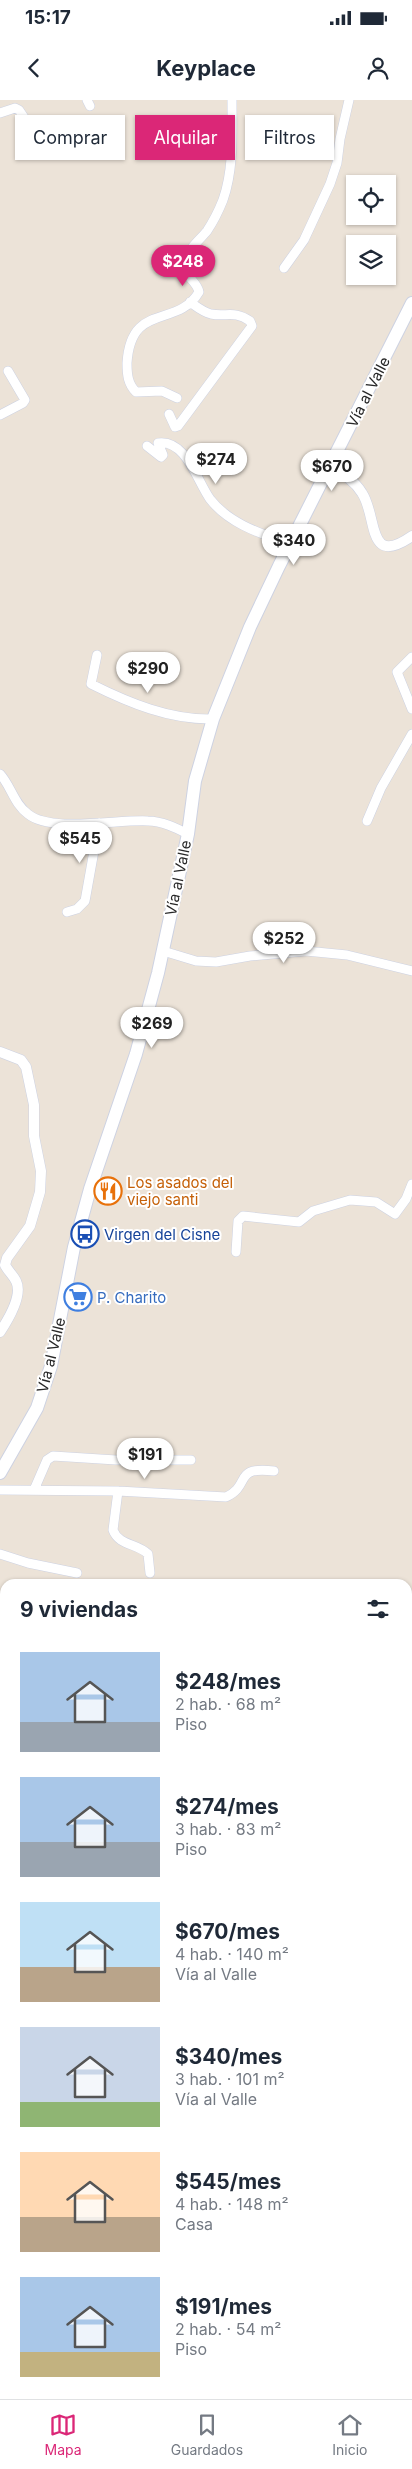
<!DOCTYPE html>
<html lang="es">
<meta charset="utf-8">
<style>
body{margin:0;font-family:Inter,sans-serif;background:#f2f2f3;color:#1f2937;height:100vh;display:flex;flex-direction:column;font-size:19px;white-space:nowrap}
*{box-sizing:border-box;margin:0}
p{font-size:16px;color:#747a83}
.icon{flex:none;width:28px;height:28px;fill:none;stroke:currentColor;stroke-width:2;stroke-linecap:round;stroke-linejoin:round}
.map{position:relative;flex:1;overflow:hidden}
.sheet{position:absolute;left:0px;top:1479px;width:412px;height:821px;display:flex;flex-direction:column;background:#fff;border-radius:15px 15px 0 0;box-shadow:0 1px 4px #0004}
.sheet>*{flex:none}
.banner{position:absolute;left:15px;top:15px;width:382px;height:45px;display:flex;gap:10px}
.controls{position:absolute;left:346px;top:75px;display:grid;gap:10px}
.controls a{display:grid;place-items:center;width:50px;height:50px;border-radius:0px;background:#fff;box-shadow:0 1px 4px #0004;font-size:25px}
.price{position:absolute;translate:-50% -42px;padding:0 11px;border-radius:18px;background:#fff;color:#222;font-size:16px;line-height:32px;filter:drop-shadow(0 1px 2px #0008)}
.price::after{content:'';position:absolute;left:50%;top:30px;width:15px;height:11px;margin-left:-8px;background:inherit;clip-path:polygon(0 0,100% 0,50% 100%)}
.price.selected{background:#db2777;color:#fff}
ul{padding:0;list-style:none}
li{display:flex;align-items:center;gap:15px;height:125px;padding:0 20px}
li span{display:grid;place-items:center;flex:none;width:140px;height:100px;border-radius:0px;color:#555}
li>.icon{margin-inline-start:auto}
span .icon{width:60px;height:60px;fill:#fffc;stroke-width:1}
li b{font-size:21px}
h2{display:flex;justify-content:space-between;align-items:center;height:60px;padding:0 20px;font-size:21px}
.chip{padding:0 18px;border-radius:0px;background:#fff;box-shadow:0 1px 4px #0004;font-size:18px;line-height:45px}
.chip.selected{background:#db2777;color:#fff}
.status{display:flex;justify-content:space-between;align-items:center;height:35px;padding:0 25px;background:#fff;direction:ltr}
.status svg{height:14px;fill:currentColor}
header{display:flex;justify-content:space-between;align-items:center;height:65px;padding:0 20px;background:#fff;font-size:22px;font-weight:700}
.dock{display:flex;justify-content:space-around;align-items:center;height:70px;border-top:1px solid #e0e1e3;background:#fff;font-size:14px;color:#747a83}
.dock a{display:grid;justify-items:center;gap:2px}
.dock .selected{color:#db2777}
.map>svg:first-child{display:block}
</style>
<div class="status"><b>15:17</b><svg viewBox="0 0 49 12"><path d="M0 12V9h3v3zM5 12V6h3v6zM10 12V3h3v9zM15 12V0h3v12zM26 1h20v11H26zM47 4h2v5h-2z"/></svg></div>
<header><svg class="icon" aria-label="back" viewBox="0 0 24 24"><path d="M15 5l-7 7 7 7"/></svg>Keyplace<svg class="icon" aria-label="person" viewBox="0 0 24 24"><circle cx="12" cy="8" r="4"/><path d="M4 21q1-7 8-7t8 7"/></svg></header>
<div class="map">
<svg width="412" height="2299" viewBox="0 0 412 2299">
<rect width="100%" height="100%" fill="#ece3d8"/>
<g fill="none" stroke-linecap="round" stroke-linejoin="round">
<g stroke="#cdd2e2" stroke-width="10">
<path id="minor" d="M87,0l3,6
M0,13l15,-5 4,2 26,39 5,1 12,-11
M284,168l20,-28 26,-56 7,-21 3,-24 9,-39
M177,298l-15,-7 -26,1c-8,-8 -9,-17 -9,-29 4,-62 50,-34 72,-71 -2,-11 -15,-16 -15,-26 1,-15 15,-25 23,-35 6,-9 12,-21 16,-31 11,-31 9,-68 9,-100
M169,314l6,13 3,-1 74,-100 -2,-5c-16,-11 -23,-4 -39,-7 -8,-2 -14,-7 -21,-12
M0,315l23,-12 2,-3 -17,-29
M147,346l14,11 2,-2 -5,-12c28,-4 39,38 52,56 19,25 52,35 80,45
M97,555l-6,29c38,19 79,36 122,35
M412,557l-15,15 15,37
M0,674c11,12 14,30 28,40 23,19 91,5 120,7 14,0 28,7 40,13
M367,721l14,-33 31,-54
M67,812l10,-3 8,-8 14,-78
M163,851l33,10 20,1 34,-6 56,-5 41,4 65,16
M236,1152l2,-31 5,-5 56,6 14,-11 37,-11 26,2 19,12 11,-15 6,-15
M0,1390l118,1 108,6c26,-12 6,-31 48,-26
M34,1390l13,-30 6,-4 63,4h75
M118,1391l-5,39c6,16 24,13 35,24l2,19
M0,1454l28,9 49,10
M0,1699l5,-6
M0,1884l5,2
M0,2083l5,3
M408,2120l4,-5
M0,2149l5,-6
M408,2169l4,5
M411,2222l1,-2
M0,2231l5,5
M0,2263l5,5
M33,2295l4,4
M221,2295l3,4
M14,2299l4,-4
M193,2299l5,-4
M325,2299l5,-4"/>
</g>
<g stroke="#cdd2e2" stroke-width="11">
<path id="tertiary" d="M330,366c13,8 24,14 32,27 16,24 4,75 50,43
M0,952l21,8 5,7 8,38v31l7,35 -1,21 -10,34 -23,32 -2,7c3,6 8,10 11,16 7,14 -8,39 -16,51"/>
</g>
<g stroke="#cdd2e2" stroke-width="14">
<path id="secondary" d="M0,1373l37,-65 14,-42 23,-119 16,-58 46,-135 22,-81 30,-139 7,-53 18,-62 37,-92 29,-61 133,-263"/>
</g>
<g stroke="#c7c7c7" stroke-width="15">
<path id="trunk" d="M0,1943l5,1
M0,1959l5,1
M408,2276l4,5
M400,2295l3,4"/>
</g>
<use href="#minor" stroke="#fff" stroke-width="9"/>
<use href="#tertiary" stroke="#fff" stroke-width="10"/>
<use href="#secondary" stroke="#fff" stroke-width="12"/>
<use href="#trunk" stroke="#fcb450" stroke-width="14"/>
</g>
<defs>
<g id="restaurant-ring" transform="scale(1.4375)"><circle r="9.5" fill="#fff" stroke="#e8710a" stroke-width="1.5"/><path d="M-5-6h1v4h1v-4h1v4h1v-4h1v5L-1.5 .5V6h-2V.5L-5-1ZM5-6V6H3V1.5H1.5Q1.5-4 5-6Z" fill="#e8710a"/></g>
<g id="bus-ring" transform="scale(1.4375)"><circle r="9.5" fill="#fff" stroke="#1a4fb4" stroke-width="1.5"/><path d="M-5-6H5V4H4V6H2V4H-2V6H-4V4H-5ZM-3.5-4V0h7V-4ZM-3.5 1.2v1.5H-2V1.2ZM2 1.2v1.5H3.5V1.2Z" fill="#1a4fb4"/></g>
<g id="supermarket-ring" transform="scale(1.4375)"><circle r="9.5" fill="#fff" stroke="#3f7fe0" stroke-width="1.5"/><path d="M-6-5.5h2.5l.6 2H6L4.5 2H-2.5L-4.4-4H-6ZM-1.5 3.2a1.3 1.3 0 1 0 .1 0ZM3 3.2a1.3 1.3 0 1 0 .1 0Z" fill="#3f7fe0"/></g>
</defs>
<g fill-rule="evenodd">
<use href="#restaurant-ring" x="108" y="1091"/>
<use href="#bus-ring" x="85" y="1134"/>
<use href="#supermarket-ring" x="78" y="1197"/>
</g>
<g text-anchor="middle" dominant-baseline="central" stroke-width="4" stroke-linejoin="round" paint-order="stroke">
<g font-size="15" fill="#282828" stroke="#fff">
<text transform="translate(368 292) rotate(-63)">Vía al Valle</text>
<text transform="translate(178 778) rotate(-78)">Vía al Valle</text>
<text transform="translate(51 1255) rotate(-76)">Vía al Valle</text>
</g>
<g font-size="15" fill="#c56008" stroke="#fff" text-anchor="start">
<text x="127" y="1082">Los asados del<tspan x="127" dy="17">viejo santi</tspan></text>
</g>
<g font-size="15" fill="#164399" stroke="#fff" text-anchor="start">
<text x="104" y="1134">Virgen del Cisne</text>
</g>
<g font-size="15" fill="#366cbe" stroke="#fff" text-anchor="start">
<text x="97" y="1197">P. Charito</text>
</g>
</g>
</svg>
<div class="controls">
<a><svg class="icon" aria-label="locate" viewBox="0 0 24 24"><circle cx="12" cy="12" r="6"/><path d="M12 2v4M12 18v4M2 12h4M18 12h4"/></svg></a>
<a><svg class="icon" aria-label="layers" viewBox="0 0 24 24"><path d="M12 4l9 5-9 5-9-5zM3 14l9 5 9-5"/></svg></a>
</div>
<b class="price selected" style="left:183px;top:187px">$248</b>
<b class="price" style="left:216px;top:385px">$274</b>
<b class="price" style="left:332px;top:392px">$670</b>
<b class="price" style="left:294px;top:466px">$340</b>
<b class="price" style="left:148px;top:594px">$290</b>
<b class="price" style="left:80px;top:764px">$545</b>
<b class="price" style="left:284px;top:864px">$252</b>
<b class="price" style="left:152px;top:949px">$269</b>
<b class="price" style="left:145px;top:1380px">$191</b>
<div class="banner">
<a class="chip">Comprar</a>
<a class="chip selected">Alquilar</a>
<a class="chip">Filtros</a>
</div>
<section class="sheet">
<h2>9 viviendas<svg class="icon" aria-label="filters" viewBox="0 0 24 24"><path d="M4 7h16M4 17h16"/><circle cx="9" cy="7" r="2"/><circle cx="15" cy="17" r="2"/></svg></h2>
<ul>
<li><span style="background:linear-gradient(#a9c7e8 70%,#9aa5b1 0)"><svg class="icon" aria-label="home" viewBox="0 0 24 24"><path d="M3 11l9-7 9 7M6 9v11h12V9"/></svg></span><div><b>$248/mes</b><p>2 hab. · 68 m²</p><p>Piso</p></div></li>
<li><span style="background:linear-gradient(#a9c7e8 65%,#9aa5b1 0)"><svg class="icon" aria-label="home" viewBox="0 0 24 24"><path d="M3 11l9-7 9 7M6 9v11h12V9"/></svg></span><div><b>$274/mes</b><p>3 hab. · 83 m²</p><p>Piso</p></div></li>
<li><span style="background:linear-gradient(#bfe0f5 65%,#b9a48a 0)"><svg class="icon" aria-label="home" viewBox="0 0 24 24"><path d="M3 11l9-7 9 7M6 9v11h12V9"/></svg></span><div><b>$670/mes</b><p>4 hab. · 140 m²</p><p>Vía al Valle</p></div></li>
<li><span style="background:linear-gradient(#c9d6e8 75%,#8fb573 0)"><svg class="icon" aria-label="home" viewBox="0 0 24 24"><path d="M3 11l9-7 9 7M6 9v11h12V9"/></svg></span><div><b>$340/mes</b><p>3 hab. · 101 m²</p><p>Vía al Valle</p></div></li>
<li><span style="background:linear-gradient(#ffd9b3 65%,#b9a48a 0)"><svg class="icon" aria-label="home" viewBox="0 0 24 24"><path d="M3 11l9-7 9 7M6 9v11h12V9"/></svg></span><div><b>$545/mes</b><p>4 hab. · 148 m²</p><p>Casa</p></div></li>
<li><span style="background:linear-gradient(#a9c7e8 75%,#c2b280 0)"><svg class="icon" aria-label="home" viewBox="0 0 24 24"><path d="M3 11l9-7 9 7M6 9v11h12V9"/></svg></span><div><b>$191/mes</b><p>2 hab. · 54 m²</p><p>Piso</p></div></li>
</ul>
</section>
</div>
<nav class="dock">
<a class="selected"><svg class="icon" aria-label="map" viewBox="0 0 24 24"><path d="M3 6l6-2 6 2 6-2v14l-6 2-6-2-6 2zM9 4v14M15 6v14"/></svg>Mapa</a>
<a><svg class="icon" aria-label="saved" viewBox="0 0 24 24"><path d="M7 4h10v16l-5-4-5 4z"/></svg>Guardados</a>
<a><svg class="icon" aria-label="home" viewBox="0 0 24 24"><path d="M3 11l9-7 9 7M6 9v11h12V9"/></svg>Inicio</a>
</nav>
